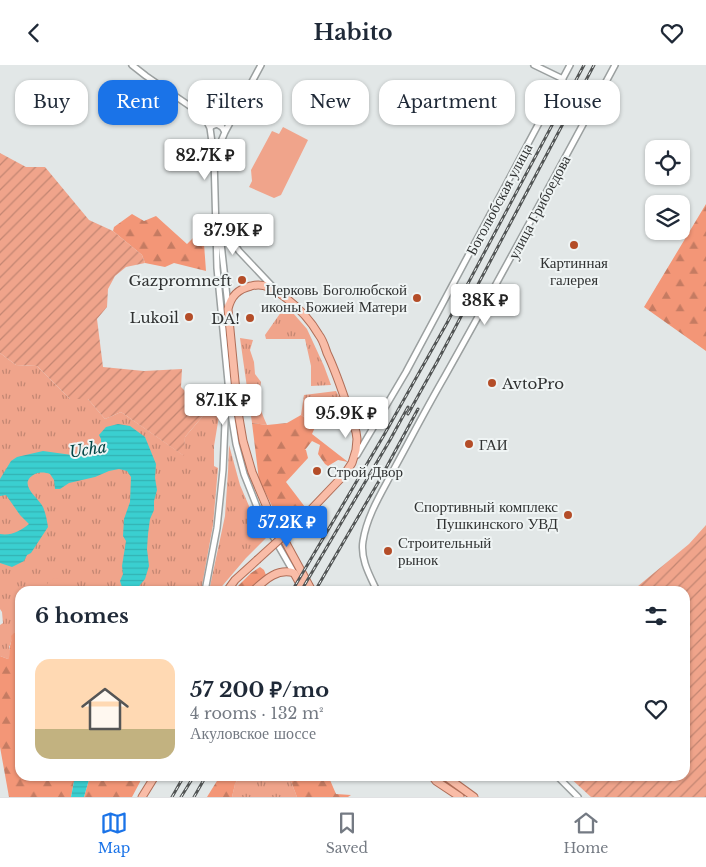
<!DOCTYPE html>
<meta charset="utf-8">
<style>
body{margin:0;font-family:"Libre Baskerville",serif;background:#f2f2f3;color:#1f2937;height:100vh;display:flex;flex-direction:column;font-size:19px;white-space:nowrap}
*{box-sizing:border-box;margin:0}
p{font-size:16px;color:#747a83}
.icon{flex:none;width:28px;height:28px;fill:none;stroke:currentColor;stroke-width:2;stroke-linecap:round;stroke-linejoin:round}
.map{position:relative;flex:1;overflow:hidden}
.drawer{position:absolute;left:15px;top:521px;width:675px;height:195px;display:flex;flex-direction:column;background:#fff;border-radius:15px;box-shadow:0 1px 4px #0004}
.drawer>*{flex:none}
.top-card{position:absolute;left:15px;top:15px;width:676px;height:45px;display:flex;gap:10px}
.fabs{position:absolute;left:645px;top:75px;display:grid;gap:10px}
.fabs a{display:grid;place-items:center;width:45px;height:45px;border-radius:10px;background:#fff;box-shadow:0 1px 4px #0004;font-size:25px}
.price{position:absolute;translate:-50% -42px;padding:0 11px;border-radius:5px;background:#fff;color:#222;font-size:16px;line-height:32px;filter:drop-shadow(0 1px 2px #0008)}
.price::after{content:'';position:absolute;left:50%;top:30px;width:15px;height:11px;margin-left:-8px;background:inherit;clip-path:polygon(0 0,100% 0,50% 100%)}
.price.selected{background:#1a73e8;color:#fff}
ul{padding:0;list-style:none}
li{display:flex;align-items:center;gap:15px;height:125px;padding:0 20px}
li span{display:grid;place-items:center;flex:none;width:140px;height:100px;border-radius:15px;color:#555}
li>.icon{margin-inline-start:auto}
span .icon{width:60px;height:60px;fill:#fffc;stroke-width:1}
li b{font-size:21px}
h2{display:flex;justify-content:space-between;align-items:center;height:60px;padding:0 20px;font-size:21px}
.chip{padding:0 18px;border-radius:15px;background:#fff;box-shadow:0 1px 4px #0004;font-size:18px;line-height:45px}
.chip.selected{background:#1a73e8;color:#fff}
header{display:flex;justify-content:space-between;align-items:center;height:65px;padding:0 20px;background:#fff;font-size:22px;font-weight:800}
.tab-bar{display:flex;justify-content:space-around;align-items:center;height:70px;border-top:1px solid #e0e1e3;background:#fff;font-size:14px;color:#747a83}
.tab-bar a{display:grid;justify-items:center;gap:2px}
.tab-bar .selected{color:#1a73e8}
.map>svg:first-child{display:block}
</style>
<header><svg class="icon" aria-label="back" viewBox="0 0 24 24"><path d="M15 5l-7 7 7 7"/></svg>Habito<svg class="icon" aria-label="heart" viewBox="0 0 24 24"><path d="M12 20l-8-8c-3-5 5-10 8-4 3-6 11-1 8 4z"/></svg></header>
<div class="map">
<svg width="706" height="732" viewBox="0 0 706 732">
<defs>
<pattern id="grass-tufts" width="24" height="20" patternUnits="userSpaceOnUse" patternTransform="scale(1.25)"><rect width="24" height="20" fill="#f0a48b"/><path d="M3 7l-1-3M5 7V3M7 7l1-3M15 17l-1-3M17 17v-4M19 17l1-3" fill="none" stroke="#c38672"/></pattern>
<pattern id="forest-firs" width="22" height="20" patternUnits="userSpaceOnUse" patternTransform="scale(1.25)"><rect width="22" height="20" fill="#f39677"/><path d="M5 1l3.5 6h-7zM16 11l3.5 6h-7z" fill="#c57b62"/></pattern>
<pattern id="garden-furrows" width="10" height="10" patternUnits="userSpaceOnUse" patternTransform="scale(1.25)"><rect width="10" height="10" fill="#f0a48b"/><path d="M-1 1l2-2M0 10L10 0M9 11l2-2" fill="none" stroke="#c38672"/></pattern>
<pattern id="water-rules" width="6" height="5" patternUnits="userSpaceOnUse" patternTransform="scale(1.25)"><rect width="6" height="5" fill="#3acfd0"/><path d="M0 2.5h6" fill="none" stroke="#33b2b3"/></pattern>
</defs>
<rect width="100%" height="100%" fill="#e2e7e7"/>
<path fill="url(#grass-tufts)" d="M286,240l21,24 17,37 7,19 -20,1v-20l-6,-27h-39l-1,-4z
M240,273l13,2 -3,10 4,12 1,12 6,8c-3,18 -2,26 6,43l-15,-2z
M0,288l16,12 21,1 33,33h18l17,20 16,-7 62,43 2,-18 17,-20 6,-15h9l2,14 -5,30v20l4,2 -5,57 -12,66h-181v44l-5,-3 -6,15 2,7 -3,5 -8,-3v-31l3,-2 -1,-11 -2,-3z
M336,326l6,11 -19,13 -7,10 -15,-10 3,-20z
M229,380l11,40 12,28 14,25 -20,20 -28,33h-9l16,-75 3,-44z
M240,711h49l8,21h-65l3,-13z"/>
<path fill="url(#forest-firs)" d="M706,139v147l-62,-44z
M132,149l12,7 12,-5 31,28 9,-9 2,-5h5l3,41 -32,-8 -9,4 -20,-4 -3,-8 -29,-24 1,-4z
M301,350l15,10 -4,9 36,28 -10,-2 -10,6 -3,-2 -7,-10 2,-9 -8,-4 -7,9h1l2,8 -22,24 19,25 -25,15 -21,-42 -7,-57 15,2 20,-2z
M260,502l4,3 2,5 -19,16h-14l18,-18z
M15,567l5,3v141h55l-4,21h-62l-9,-50v-91l8,3c3,-6 1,-8 2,-13 1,-5 2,-5 1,-10z
M90,711h52l-2,6 -8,15h-48z
M220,711h20l-5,8 -3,13h-25z
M289,711h35l6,4 6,14 15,1 -3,2h-51z"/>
<path fill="#f0a48b" d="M283,62l25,13 -27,55 -7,3 -25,-11 3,-6 -1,-11 21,-39 7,3z
M58,513l6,5 6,8h-23l-2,-3c3,-7 6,-9 13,-10z"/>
<path fill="url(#garden-furrows)" d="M0,88l26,14h19l44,53 24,11 29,24 3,8 -19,4 -11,9 -7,13 -1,18 -10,12 6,48 41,4 38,-2 -1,18 13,13 14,2 -6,15 -17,20 -1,19 -63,-44 -16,7 -17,-20h-18l-33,-33 -21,-1 -16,-12z
M706,460v272h-115l-23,-21h117v-185h-53l57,-47z"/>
<path fill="url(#water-rules)" d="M118,359l12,2 15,11 11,27 -1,14 2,12 -3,11v9l-4,9 -2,15 -1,15 2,17 -4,13 -10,12h-18l5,-4 -2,-6 3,-7 -1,-8 4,-25 -3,-5 1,-17 6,-17 1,-25 -4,-6 -8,-2 -10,2 -14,6 -26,6 -9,6h-5l-1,-9 -4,-6c-5,-2 -11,-2 -15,0 -19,10 4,24 8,33 3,7 4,14 5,20l-17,26 -4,2 -3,6 -12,6 -12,-4v-29c11,2 20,-3 29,-10l-9,-9 -14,-20 -6,1v-17l11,-18 6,-4 26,-6 36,5 12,-1 10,-8v-8l-2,-4 7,-8z
M75,711h15l-6,21h-13z"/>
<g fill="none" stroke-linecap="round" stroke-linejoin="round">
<g stroke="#9ba0a0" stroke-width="8">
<path id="minor" d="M132,0l14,11 51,35 10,11 3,6 4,29 3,111 14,145 5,31 8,30 15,38 35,61
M534,0l29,14
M210,63l2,-2 5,-2 5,3 3,5
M215,91l10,-24 36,-67
M220,157l19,29 34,36
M219,160l9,81
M351,351c9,9 15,9 26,3
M357,390l49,-83 164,-307
M205,526l12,-63 6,-58 3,-71
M377,526c-7,-15 -17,-32 -14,-50 4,-26 19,-49 31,-72 17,-31 33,-62 51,-93 58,-103 114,-207 170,-311
M557,711l21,21"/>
</g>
<g stroke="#b06e58" stroke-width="9">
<path id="major" d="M302,454l42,-44 8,-12 4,-13 1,-11 -1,-7c-9,-26 -17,-54 -29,-79 -2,-6 -4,-13 -8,-18 -8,-14 -20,-27 -33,-37 -11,-8 -21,-16 -35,-12 -13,3 -20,10 -23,23l10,103 5,29 9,31 17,40 43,79
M227,526l8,-11 22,-20
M253,526c12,-11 24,-23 41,-18l10,18
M432,711l4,5 24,16
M445,711l29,21
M142,732l13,-21"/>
</g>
<use href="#minor" stroke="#fff" stroke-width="5"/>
<use href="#major" stroke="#f9bca7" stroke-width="7"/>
<g stroke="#525555" stroke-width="3">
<path id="rail" d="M408,349l29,-52 157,-297
M292,526l92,-156 63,-112 137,-258
M301,526l89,-151 18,-33
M315,526l64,-110 39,-72
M172,732l12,-21
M181,732l13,-21
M194,732l12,-21"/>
</g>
<use href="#rail" stroke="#eff4f4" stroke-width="1" stroke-dasharray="4" stroke-linecap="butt"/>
<g stroke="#b06e58" stroke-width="9" stroke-linecap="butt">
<path id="major-bridge" d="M257,495l45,-41"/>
</g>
<use href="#major-bridge" stroke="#f9bca7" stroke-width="7"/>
</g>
<g fill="#b44d28" stroke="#eff4f4" stroke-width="2">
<circle cx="574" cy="180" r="5"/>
<circle cx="242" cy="215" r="5"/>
<circle cx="417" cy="233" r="5"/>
<circle cx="189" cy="252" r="5"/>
<circle cx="250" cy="253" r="5"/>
<circle cx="492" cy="318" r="5"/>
<circle cx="469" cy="379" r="5"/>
<circle cx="317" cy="406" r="5"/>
<circle cx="568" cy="450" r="5"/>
<circle cx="388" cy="486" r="5"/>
</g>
<g text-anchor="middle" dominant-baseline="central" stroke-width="4" stroke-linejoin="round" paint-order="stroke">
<g font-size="15" fill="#303232" stroke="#eff4f4">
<text transform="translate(499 134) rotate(-62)">Боголюбская улица</text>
<text transform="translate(539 142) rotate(-62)">улица Грибоедова</text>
</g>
<g font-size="15" fill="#303232" stroke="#eff4f4" text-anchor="end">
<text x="574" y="197" text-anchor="middle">Картинная<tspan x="574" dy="17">галерея</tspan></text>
<text x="232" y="215">Gazpromneft</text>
<text x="407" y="224">Церковь Боголюбской<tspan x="407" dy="17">иконы Божией Матери</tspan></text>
<text x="179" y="252">Lukoil</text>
<text x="240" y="253">DA!</text>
<text x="502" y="318" text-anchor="start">AvtoPro</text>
<text x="479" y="379" text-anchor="start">ГАИ</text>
<text x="327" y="406" text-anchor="start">Строй Двор</text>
<text x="558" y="441">Спортивный комплекс<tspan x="558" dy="17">Пушкинского УВД</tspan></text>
<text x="398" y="477" text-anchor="start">Строительный<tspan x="398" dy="17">рынок</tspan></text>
</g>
<g font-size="16" font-style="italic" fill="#004545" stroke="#eff4f4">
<text transform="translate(88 384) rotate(-9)">Ucha</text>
</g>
</g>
</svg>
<div class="fabs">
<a><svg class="icon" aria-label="locate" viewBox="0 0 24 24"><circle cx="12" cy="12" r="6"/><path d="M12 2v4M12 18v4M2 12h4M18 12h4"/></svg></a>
<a><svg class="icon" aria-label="layers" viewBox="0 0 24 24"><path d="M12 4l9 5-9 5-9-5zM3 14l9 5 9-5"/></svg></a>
</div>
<b class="price" style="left:205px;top:116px">82.7K ₽</b>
<b class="price" style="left:233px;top:191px">37.9K ₽</b>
<b class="price" style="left:485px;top:261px">38K ₽</b>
<b class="price" style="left:223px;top:361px">87.1K ₽</b>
<b class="price" style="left:346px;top:374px">95.9K ₽</b>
<b class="price selected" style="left:287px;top:483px">57.2K ₽</b>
<div class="top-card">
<a class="chip">Buy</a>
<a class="chip selected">Rent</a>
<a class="chip">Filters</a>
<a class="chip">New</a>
<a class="chip">Apartment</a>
<a class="chip">House</a>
</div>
<section class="drawer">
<h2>6 homes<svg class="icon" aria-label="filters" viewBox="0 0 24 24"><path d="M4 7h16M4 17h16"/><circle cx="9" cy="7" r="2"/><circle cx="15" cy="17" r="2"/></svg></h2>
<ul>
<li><span style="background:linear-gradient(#ffd9b3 70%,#c2b280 0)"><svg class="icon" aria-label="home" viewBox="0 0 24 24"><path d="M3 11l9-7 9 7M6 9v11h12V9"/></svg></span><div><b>57 200 ₽/mo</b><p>4 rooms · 132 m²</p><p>Акуловское шоссе</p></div><svg class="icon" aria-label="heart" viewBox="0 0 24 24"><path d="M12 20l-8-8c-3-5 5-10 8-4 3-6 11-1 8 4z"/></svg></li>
</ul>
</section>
</div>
<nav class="tab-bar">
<a class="selected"><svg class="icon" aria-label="map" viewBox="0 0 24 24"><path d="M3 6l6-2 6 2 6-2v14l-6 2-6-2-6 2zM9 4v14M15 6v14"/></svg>Map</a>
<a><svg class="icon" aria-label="saved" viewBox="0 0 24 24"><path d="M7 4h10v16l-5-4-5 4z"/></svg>Saved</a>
<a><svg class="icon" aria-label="home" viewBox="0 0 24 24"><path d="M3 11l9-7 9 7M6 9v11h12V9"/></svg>Home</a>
</nav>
